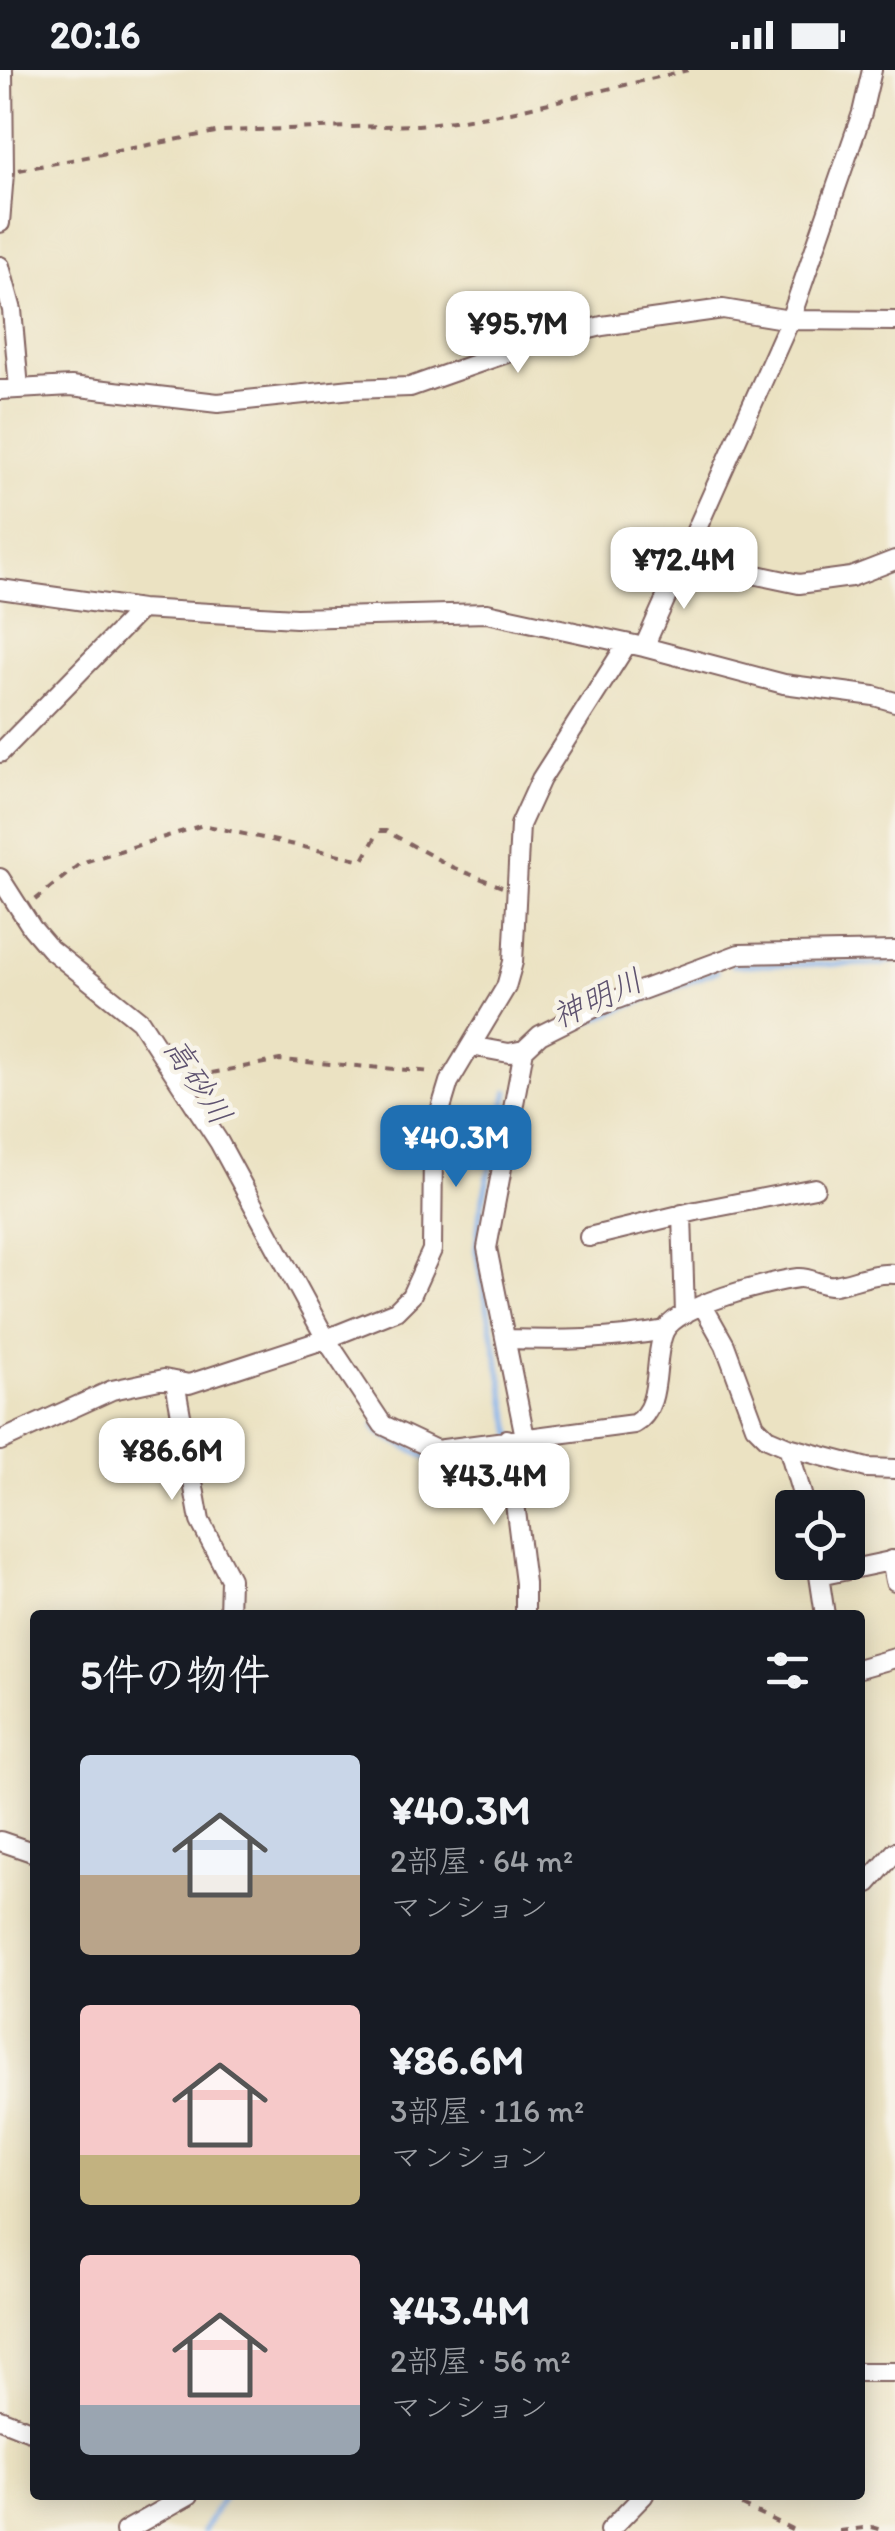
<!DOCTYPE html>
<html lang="ja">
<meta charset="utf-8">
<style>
body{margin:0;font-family:Itim,"Klee One",sans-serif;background:#242831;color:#f1f3f6;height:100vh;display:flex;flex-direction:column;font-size:38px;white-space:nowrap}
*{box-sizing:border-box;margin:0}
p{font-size:32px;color:#9ea1a6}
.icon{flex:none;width:55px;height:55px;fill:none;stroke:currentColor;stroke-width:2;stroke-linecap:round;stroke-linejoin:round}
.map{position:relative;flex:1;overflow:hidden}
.side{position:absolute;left:30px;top:1540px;width:835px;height:890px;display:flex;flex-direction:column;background:#171b24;border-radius:10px;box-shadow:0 5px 25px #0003}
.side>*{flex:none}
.buttons{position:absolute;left:775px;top:1420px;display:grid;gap:20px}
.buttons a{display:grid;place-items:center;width:90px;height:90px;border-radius:10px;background:#171b24;box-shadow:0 5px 25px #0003;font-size:50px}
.price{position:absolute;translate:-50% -85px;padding:0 22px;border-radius:20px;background:#fff;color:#222;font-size:32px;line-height:65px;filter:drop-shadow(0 2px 5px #0008)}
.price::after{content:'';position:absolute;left:50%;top:60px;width:30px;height:22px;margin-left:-15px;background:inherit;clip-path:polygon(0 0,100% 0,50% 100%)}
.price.selected{background:#1f6fb2;color:#fff}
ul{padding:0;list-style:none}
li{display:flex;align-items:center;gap:30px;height:250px;padding:0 50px}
li span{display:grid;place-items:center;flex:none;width:280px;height:200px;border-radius:10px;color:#555}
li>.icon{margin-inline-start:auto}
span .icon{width:120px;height:120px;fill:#fffc;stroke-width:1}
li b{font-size:42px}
h2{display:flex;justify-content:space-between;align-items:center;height:120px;padding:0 50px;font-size:42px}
.status{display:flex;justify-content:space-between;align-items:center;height:70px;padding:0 50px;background:#171b24;direction:ltr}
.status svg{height:28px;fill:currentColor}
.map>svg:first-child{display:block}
</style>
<div class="status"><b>20:16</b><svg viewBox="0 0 49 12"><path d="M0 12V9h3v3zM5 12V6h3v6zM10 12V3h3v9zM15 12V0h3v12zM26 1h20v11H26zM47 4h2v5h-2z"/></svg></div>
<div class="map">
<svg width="895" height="2461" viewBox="0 0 895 2461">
<rect width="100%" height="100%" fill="#f7f3e8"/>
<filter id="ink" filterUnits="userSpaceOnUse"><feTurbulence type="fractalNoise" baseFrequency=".01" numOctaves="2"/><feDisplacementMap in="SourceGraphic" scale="20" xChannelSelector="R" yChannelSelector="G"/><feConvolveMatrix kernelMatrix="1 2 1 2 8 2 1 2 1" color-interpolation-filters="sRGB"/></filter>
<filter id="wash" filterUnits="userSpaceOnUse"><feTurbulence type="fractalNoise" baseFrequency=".0048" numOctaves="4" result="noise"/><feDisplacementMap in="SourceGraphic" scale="40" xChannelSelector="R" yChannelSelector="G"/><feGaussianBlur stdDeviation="2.25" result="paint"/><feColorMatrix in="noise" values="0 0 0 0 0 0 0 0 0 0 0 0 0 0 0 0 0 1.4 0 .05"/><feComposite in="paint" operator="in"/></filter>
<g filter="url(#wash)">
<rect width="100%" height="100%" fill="#ebe2c2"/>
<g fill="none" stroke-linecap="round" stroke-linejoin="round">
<path stroke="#82b1ec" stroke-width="5" d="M732,895l151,-1 12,-4
M530,990l43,-32 144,-57
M508,1021l-28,121 -4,38 42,212
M374,1356l4,6 57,30 47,-10
M204,2461l20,-36"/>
</g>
</g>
<g filter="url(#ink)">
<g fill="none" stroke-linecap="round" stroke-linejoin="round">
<g stroke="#826360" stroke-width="22">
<path id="minor" d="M0,153l4,-50 -1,-103
M0,196l12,44 7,78
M0,320l71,-4 147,17 134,-14 58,-2 131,-46 61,-15 121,-17 67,11 105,1
M682,489l117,25 52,-7 44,-17
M0,519l141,20 155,9 191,-5 157,34 140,37 90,12 21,6
M644,577l146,-327 72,-207 10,-43
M0,683l141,-144
M0,808l32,50 18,21 90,72 79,121 107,197 57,86 53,25 198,-26c30,-17 18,-64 30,-92 12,-27 105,-50 134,-54 13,-1 24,9 37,7 21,-4 39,-13 60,-11
M471,976l38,7 15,-3
M682,1144l3,100
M589,1167l107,-26 119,-23
M703,1236l22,39 30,81 12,12 21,9 79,21 28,1
M507,1269c54,2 104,1 158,-9
M175,1312l25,139 30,58 -1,36
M525,1367l-38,-189 37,-198 16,-15 56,-28 143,-53 156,-3
M507,1369l18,144v32
M0,1371l112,-51 52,-11 25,5 137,-45 70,-28 15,-15 21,-46 1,-99 6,-36 10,-33 57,-95 7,-25 7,-137 21,-46 86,-135
M788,1377l18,61
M891,1490l4,21
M817,1492l8,53
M819,1506l76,-16
M860,1598l35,-10
M0,1771l35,12
M860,1817l8,-4 27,-31
M860,2302h35
M0,2349l35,14
M125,2461l64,-36
M609,2461l35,-36"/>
</g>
<path stroke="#826360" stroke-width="4" stroke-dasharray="8 8" stroke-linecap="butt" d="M19,100l202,-39 197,-6 44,-5 49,-8 177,-42
M35,830l46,-37 122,-38 160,35 16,-29h7l66,36 50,20
M196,1006l84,-16 154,12
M730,2425l3,6 63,30
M840,2461l32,-4 14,4"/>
<use href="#minor" stroke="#fff" stroke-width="18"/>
</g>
</g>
<g text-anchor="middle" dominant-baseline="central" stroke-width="9" stroke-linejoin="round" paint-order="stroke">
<g font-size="32" font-style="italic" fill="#5e526f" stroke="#f7f3e8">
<text transform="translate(597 928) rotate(-25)">神明川</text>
<text transform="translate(198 1011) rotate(57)">高砂川</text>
</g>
</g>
</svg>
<div class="buttons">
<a><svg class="icon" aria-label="locate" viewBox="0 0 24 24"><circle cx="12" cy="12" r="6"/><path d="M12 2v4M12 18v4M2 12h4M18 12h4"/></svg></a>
</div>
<b class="price" style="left:518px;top:306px">¥95.7M</b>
<b class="price" style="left:684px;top:542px">¥72.4M</b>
<b class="price selected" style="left:456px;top:1120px">¥40.3M</b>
<b class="price" style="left:172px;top:1433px">¥86.6M</b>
<b class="price" style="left:494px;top:1458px">¥43.4M</b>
<section class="side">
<h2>5件の物件<svg class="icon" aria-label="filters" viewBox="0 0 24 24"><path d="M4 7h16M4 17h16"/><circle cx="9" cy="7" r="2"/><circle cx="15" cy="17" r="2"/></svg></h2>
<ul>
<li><span style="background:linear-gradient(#c9d6e8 60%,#b9a48a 0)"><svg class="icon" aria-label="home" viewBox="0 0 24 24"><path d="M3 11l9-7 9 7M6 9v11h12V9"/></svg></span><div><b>¥40.3M</b><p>2部屋 · 64 m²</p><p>マンション</p></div></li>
<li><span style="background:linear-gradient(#f6c9c9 75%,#c2b280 0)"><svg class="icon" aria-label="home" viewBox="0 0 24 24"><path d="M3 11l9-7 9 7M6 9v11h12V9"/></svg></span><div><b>¥86.6M</b><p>3部屋 · 116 m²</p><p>マンション</p></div></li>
<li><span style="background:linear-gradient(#f6c9c9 75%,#9aa5b1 0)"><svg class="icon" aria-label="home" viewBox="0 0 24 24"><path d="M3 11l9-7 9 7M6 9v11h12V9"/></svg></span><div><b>¥43.4M</b><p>2部屋 · 56 m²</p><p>マンション</p></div></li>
</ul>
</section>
</div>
